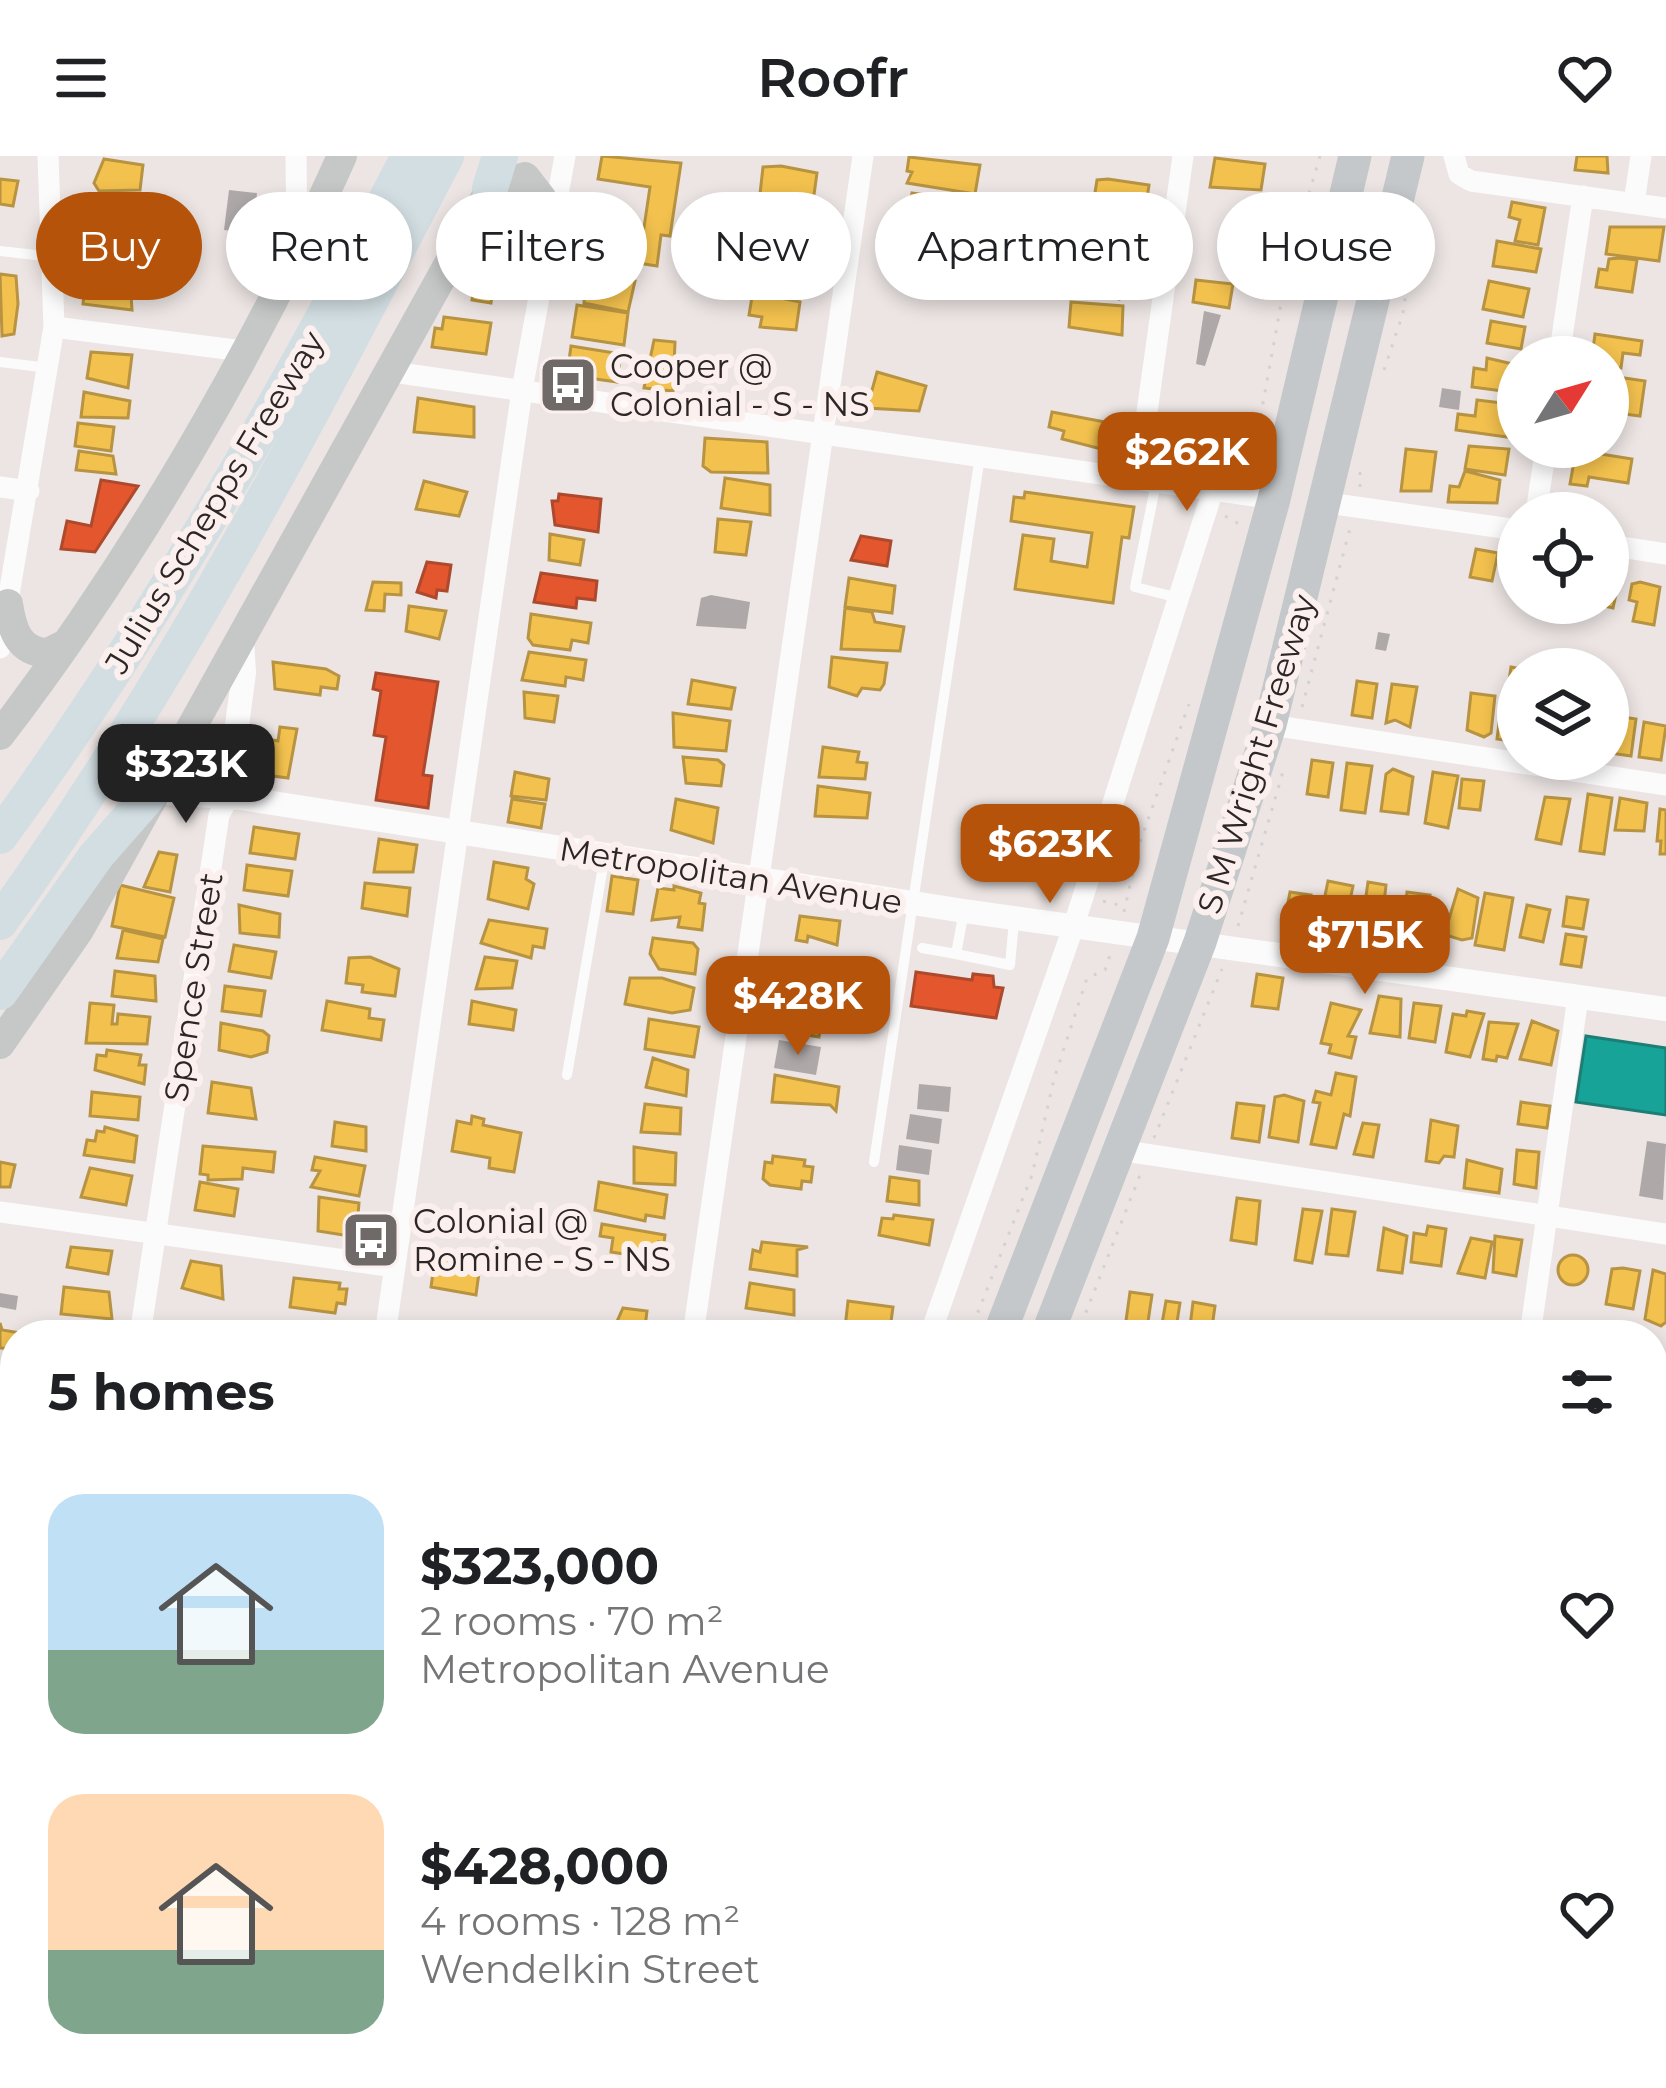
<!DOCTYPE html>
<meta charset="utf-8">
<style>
body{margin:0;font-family:Montserrat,sans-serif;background:#f2f2f2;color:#202124;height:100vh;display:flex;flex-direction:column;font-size:45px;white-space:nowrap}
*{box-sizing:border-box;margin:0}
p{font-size:39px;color:#757577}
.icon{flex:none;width:66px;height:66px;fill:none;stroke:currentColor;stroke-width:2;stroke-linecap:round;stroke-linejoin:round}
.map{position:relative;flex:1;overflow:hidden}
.details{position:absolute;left:0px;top:1164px;width:1668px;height:768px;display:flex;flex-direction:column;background:#fff;border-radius:48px 48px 0 0;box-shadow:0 6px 18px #0003}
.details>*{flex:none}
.hud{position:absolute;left:36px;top:36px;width:1596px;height:108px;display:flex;gap:24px}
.needle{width:78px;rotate:53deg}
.buttons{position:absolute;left:1497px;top:180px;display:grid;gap:24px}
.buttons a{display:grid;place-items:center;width:132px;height:132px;border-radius:50%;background:#fff;box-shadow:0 6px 18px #0003;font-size:60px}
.price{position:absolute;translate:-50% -102px;padding:0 27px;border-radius:24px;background:#b45309;color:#fff;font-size:39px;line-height:78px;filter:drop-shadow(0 3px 6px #0008)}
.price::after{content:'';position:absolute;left:50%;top:72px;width:36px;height:27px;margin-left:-18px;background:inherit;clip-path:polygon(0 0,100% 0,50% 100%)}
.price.on{background:#222;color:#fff}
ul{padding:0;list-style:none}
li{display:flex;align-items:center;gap:36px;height:300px;padding:0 48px}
li span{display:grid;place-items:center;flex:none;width:336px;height:240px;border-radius:36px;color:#555}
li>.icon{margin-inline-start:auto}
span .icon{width:144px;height:144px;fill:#fffc;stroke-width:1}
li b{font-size:51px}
h2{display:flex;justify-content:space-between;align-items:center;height:144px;padding:0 48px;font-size:51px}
.chip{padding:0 42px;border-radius:54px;background:#fff;box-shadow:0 6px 18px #0003;font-size:42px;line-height:108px}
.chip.on{background:#b45309;color:#fff}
header{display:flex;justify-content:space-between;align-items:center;height:156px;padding:0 48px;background:#fff;font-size:54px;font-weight:600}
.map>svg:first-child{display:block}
</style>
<header><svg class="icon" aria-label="menu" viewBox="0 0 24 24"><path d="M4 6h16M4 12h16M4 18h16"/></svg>Roofr<svg class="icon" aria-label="heart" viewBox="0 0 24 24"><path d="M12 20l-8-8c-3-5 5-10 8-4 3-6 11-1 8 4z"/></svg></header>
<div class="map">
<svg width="1666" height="1932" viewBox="0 0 1666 1932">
<rect width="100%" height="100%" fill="#ece5e4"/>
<path fill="#f2c14e" stroke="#b79342" stroke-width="3" d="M602,0l79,7 -11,73 -9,-1 -4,31 -71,-11 4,-29 53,8 7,-47 -52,-8z
M1577,0h30l1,17 -33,-3z
M909,1l71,8 -5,29 -68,-11 5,-11 -5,-1z
M1215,2l50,6 -4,26 -51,-3z
M104,3l39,6 -3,25 -41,1 -5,-8z
M781,10l36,7 -5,36 -21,-3 1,-8 -32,-4 3,-27z
M0,23l18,2 -5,25 -13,-2z
M1108,23l41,6 -4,27 -51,-13 3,-19z
M912,37l35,5 1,17 -6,-1 -1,9 -33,-5z
M1512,46l33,6 -7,37 -23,-4 5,-21 -11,-3z
M759,58l48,7 -4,29 -47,-10z
M1610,71h54l-5,34 -53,-7z
M1497,85l44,8 -5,23 -43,-6z
M480,87l19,2 -8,58 -19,-3z
M1620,102l17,2 -5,32 -36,-5 3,-18 8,1 2,-11z
M767,103l41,7 -5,27 -56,-13 3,-19 17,3z
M1079,103l45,7 -5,33 -43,-14z
M586,117l49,8 -7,31 -44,-9z
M0,118l16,2 2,28 -4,30 -12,2z
M86,120l44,5 2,29 -49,-6z
M1196,124l37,4 -4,24 -36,-6z
M1489,125l40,8 -6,28 -40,-8z
M766,139l34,7 -4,28 -36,-3 2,-10 -13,-2 3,-18z
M1071,146l52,4 -1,29 -53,-8z
M577,149l51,8 -4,32 -52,-8z
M444,161l47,6 -5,31 -54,-7 3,-19 7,1z
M1491,165l34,6 -4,22 -34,-6z
M1595,178l47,7 -2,14 -17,-2 -2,15 -13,-2v-9h-16z
M654,184l21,2 -2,49 -29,-3z
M571,190l50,8 -4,28 -50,-7z
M91,196l41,3 -4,33 -41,-10z
M1487,202l30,7 1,28 -46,-6 2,-19 12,2z
M877,216l49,14 -7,25 -52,-3z
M1611,220l34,5 -5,35 -32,-4z
M84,236l46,9 -2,17 -47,-1z
M418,242l56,9v30l-60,-5z
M1477,244l34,4 -4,33 -51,-7 2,-16 17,2z
M1052,256l58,11 -5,27 -43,-11 2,-8 -15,-4z
M78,267l36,4 -3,24 -36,-5z
M705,282l62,4 1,31 -57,-1 -8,-6z
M1469,290l40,3 -4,26 -40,-6z
M1406,293l30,3 -5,39h-30z
M1576,294l56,9 -4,24 -39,-6 -2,9 -17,-2z
M79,295l34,5 3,18 -40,-4z
M1465,315l35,9 -3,23 -49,-1 2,-16 9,1z
M725,322l45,7v30l-49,-7z
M424,325l43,11 -8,24 -43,-7z
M1025,336l109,15 -5,31 -7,-1 -9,66 -98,-14 8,-54 31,4 -3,22 36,6 5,-34 -81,-12 3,-24 10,1z
M718,363l33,3 -5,33 -31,-3z
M550,378l34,6 -4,25 -31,-5z
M1476,393l22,4 -6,28 -22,-4z
M1511,396l7,2v31l-10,-11z
M1608,411l13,4 -8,37 -22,-5h17z
M849,422l46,8 -3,27 -47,-6z
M373,426l28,1v12l-16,-1 -1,17 -18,-1z
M1640,426l20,5 -6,38 -21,-4 4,-19 -8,-2 3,-16z
M409,450l37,5 -7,28 -33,-8z
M845,452l27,4 3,10 29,5 -4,24 -59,-2z
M531,458l60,9 -3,20 -16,-3 -2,10 -37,-5 -5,-7z
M529,496l57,8 -3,20 -17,-3 -1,9 -43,-6z
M832,501l55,6 -3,21 -4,6 -18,-2 -5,8 -28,-9z
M273,506l53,7 13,7 -2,13 -16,-2 -1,8 -45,-6z
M1511,511l11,2 -4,33 -12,-2z
M692,524l43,8 -4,21 -43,-5z
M1357,525l20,3 -5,34 -20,-3z
M1392,528l25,3 -7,40 -15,-7 -9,3z
M524,536l34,4 -4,26 -29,-4z
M1471,537l24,3 -4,37 -7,4 -17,-7z
M1501,552l13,2 4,32 -21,-3z
M673,557l57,8 -4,30 -52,-4z
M1616,560l20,3 -5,37 -21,-3z
M1644,566l22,4 -5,34 -22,-3z
M280,571l17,2 -9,49 -31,-4 5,-36 16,3z
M823,591l36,5 -2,10 10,1 -2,16 -46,-2z
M683,601l35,3 6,5 -3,21 -35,-3z
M1312,604l21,3 -5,34 -21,-3z
M1347,607l25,3 -7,47 -24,-3z
M1393,613l20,8 -5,37 -27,-3 5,-37z
M515,616l34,7 -3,21 -35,-4z
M1433,616l25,4 -10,52 -23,-5z
M1462,623l22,2 -4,29 -21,-2z
M818,630l52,7 -3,25 -52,-2z
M1588,638l24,4 -8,56 -24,-3z
M1545,641l25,2 -9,45 -25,-5z
M1620,642l27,5 -3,28 -29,-1z
M512,643l33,5 -4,24 -33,-6z
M676,643l42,9 -5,35 -42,-13z
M1660,653l6,1v44h-6l1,-13h-4z
M254,671l45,7 -4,25 -45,-6z
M379,683l38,6 -4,27h-39z
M159,696l18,3 -7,37 -26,-5z
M494,706l34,6 -2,11 8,5 -6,25 -40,-10z
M247,709l45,6 -4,25 -44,-6z
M612,720l26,4 -5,34 -26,-3z
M1328,725l25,5 -8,39 -10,-2 -1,5 -15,-3z
M1368,726l18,3 -2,19 9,1 -3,20 -12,-1 -2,7 -14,-7z
M365,727l45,5 -3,28 -45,-8z
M120,729l54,13 -9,39 -53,-11z
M674,730l27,7 -2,10 6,1 -3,26 -24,-3 2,-10 -28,3 6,-32 16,2z
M1458,733l20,9 -6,40 -10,2 -23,-7 2,-16 8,2z
M1290,736l21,3 -4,27 -22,-4z
M1407,736l23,3 -6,40 -22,-3z
M1485,737l28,5 -9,52 -29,-5z
M1567,741l21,3 -5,29 -20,-3z
M239,749l41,9 -1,23 -39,-4z
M1527,749l23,5 -7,32 -23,-5z
M800,760l40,5 -3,24 -29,-9 -1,6 -11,-2z
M489,764l58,9 -3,19 -11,-2 -2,12 -50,-15z
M123,774l40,9 -5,23 -41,-4z
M1566,778l20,3 -5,30 -20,-3z
M653,782l40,5 5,6 -3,25 -36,-5 -9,-15z
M234,789l42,7 -5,26 -42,-7z
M370,801l29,12 -4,27 -33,-4 1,-7 -17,-2 3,-25z
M485,801l32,4 -5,27 -36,1z
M791,805l51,9 -4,24 -51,-7z
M115,815l40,5 1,25 -44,-5z
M1257,818l26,4 -5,31 -26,-3z
M630,822h32l32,10 -4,22 -18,3 -47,-9z
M225,830l40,5 -4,25 -39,-5z
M1379,840l22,3 -1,38 -30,-4z
M788,842l46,7 -2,11 -10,-1 -3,22 -43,-7 1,-12 8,1z
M327,845l43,8 -1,9 15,2 -3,20 -59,-10z
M472,845l44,9 -3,20 -44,-6z
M90,847l24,2 -2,19h5l1,-10 32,3 -3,27 -61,-1z
M1331,847l30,7 -13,26 8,1 -5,21 -22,-5 2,-8 -10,-2z
M1414,847l27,3 -6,36 -26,-4z
M1467,855l17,3 -14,43 -24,-5 7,-38 13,2z
M649,863l50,8 -5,30 -49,-8z
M1532,865l26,10 -7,34 -31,-6z
M1489,866l29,2 -11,34 -10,-2 -1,5 -13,-2z
M221,867l42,8 6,5 -2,16 -16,5 -32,-7z
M107,894l34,5 -2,10h7l-2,19 -49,-14 2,-15 9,1z
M653,902l35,12 -2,26 -40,-9z
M1336,917l20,4 -6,39 -6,-2 -8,34 -25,-4 9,-41 -7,-1 3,-11 15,4z
M775,919l64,12 -3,24 -6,-6 -58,-3z
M212,926l39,6 5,31 -48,-6z
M92,936l48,5 -2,23 -48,-4z
M1284,939l20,6 -6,41 -29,-5 6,-40z
M1521,946l29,4 -3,22 -29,-4z
M1237,947l27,3 -5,36 -27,-4z
M645,948l36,4 -1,26 -39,-2z
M472,960l12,3 -1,6 38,8 -7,39 -25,-4 1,-10 -38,-7 5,-30 14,3z
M1431,964l27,6 -4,31 -10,-1 -5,7 -13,-2z
M335,966l31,5v24l-34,-5z
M1363,967l16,2 -6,32 -19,-3z
M105,971l32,9 -3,26 -50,-7 3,-15 8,1 2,-10 7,1z
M203,990l72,6 -2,20 -30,-4 -1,11 -34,1v-5l-8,-1z
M634,991l42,6 -1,32 -41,-2z
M1517,994l22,2 -3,36 -22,-4z
M773,1000l32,4 -1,6 9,1 -2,15 -9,-1 -1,8 -31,-4 -7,-6 2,-17 7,1z
M315,1001l50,9 -6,30 -48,-9 9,-16 -8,-1z
M1467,1004l35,9 -3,24 -35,-5z
M0,1006l15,3 -5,22h-10z
M90,1012l42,8 -6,29 -45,-8z
M890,1021l29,4v24l-32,-4z
M200,1026l38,7 -4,27 -39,-6z
M599,1026l68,13 -3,23 -18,-3 -1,6 -50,-11z
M319,1041l40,6 -3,34 -38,-6z
M1237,1042l23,3 -4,43 -25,-4z
M1303,1053l19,2 -10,52 -17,-3z
M1332,1053l23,3 -7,44 -22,-2z
M894,1059l39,5 -4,25 -50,-10 3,-17 11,1z
M602,1068l63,11 -1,8 -5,-1 3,18 -51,-8 2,-14 -13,-2z
M1428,1070l18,3 -5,37 -30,-4 3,-29 12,2z
M1384,1072l23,8 -5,37 -24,-3z
M1495,1080l27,4 -6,36 -23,-4z
M1471,1082l21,4 -7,36 -27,-5z
M762,1086l46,5 -11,3v26l-47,-7 3,-19 7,2z
M71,1091l41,4 -4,23 -41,-7z
M1558 1114a15 15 0 1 1 30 0a15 15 0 1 1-30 0Z
M435,1102l45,7 -4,30 -45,-8z
M191,1105l30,5 2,33 -41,-11z
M1623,1112l17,3 -7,38 -27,-5 6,-35z
M1653,1114l13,4v48l-5,4 -16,-7z
M294,1122l46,5 -1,6h8l-2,15 -8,-1 -2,10 -45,-6z
M750,1127l44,7v25l-48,-7z
M64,1131l45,5 3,27 -51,-5z
M1130,1136l22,3 -6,40h-22z
M848,1145l45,6 -3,22 -45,-1z
M1166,1145l14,2 -5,32h-15z
M1193,1146l22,4 -4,29h-22z
M623,1152l24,3 -3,24h-33z
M1228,1166l17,3 2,10h-25z
M0,1167l2,7 18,3 -5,16 -15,-1z
M68,1169l34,5v5h-35z
M1653,1219l8,1 -6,38h-2z
M0,1501l10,4 1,8 -6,20 -5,-1z
M1664,1552l2,1v21l-11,-7z
M1658,1586l8,1v24l-11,-2z
M1653,1616l13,2v32l-13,-3z
M1653,1695l13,2v28l-13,-2z
M3,1736l12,3v27l-15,-5z
M1653,1761l13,1v22l-13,-2z
M1653,1795l10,2 -3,21 -7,-1z
M2,1832l13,4v58l-15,-5z
M259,1917h52l2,15 -56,-6z
M369,1917h26l-5,15h-25z
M472,1917h31l11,4 -3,11h-46l1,-14z
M530,1917l27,1 -5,14h-27z
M1073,1917h22l-1,11 -12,-2z
M1231,1917h20l-1,11 -33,4 1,-12z
M1310,1917h28l-2,15h-28z
M1419,1917h33l-2,11 -33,4z
M1516,1917h25l-2,15 -24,-5z
M1612,1917h34l-2,15h-34z"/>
<path fill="#e4572e" stroke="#ad492c" stroke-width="3" d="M1187,268l12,5 -7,41 -24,-5 8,-39z
M101,324l37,6 -43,66 -34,-3 6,-28 24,5z
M559,338l42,5 -3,33 -43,-7 -3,-24h6z
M861,380l30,5 -4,25 -36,-6z
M427,406l24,3 -4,26 -10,-1 -1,8 -19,-6z
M541,417l56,8 -2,19 -18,-2 -1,10 -42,-6z
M376,517l62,9 -15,93 9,1 -4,32 -52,-8 10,-63 -12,-2 7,-44 -8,-2z
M916,816l56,8 1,-6 20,2 1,11 9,1 -7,30 -85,-12z"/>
<path fill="#17a398" stroke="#1d7e76" stroke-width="3" d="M1586,880l80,12v67l-90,-13z"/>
<path fill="#aea9a8" d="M229,34l28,3 -4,40 -29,-3z
M1204,155l17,4 -16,51 -9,-2z
M1442,232l19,3 -2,19 -20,-3z
M711,439l39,7 -4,27 -50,-3 5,-28z
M1378,476l12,2 -4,17 -11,-2z
M779,884l42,7 -5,28 -42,-7z
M919,928l32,3 -2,25 -32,-3z
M910,958l32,5 -3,25 -33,-5z
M1647,985l19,3 -3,56 -24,-4z
M899,989l33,5 -3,25 -33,-5z
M0,1137l18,3 -2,14 -16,-3z"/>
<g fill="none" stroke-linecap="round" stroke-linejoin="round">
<path stroke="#d4d2d1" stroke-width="3" stroke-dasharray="3 9" stroke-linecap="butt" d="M1384,214l19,-57 9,-62
M1250,319l38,-210 32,-109
M1360,331v-21
M1225,360l14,8
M1302,551l49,-182
M1103,745l20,5
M1124,756l15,-67 50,-141
M1238,770l46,-158
M1154,982l68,-169
M969,1179l63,-160 22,-96 33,-101 18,-8 5,-15
M1077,1179l63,-160"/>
<path stroke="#fcfbfb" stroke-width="10" d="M0,95l53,6
M0,206l48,6
M1156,327l-21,104 44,11
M922,792l34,6 8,-43
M956,798l54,11 4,-44
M567,919l38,-220
M874,1006l106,-706
M352,1932l5,-15"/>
<path stroke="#fcfbfb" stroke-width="21" d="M296,0l1,89
M1454,0l5,18 12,7 195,27
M1634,47l7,-47
M54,171l189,24
M1559,201l24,-161
M386,215l888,128
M1138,320l45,-320
M0,331l29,4
M1328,347l190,27
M1536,357l10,-66
M1608,389l58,9
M0,492l54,-321 -6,-171
M1270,569l396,60
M1119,994l547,84
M0,1056l395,55
M140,1179l79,-520 8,-15
M385,1179l137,-945 43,-234
M693,1179l170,-1179
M930,1179l143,-407 140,-438
M1530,1179l48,-338
M1653,1302l13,2
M1653,1406l13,-85
M0,1482l15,2
M0,1627l15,-41
M1653,1673l13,2
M794,1917l87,15
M0,1927l37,5
M198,1932l5,-15
M1001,1932l2,-15
M1187,1932l2,-15
M1570,1932l2,-15"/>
<path stroke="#fcfbfb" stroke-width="24" d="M152,636l89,6 723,113 702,98
M227,644l17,-127 -2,-33"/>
<path stroke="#c6c8c8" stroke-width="30" d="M490,32l35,-11 17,22 6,39
M8,448c4,25 10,48 40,49l14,-7
M0,579c131,-171 255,-382 342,-579
M0,888l79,-114 422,-760"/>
<path stroke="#c4c8ca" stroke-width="33" d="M999,1179l154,-397 121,-439 81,-343
M1047,1179l153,-393 70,-217 138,-569
M692,1932l7,-15
M781,1932l4,-15"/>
<path stroke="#d2dee2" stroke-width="36" d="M490,32l10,-32
M0,680c157,-215 287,-444 409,-680
M0,766c174,-240 309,-503 446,-766
M0,836l96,-136 56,-64"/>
</g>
<defs>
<g id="bus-square" transform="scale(3)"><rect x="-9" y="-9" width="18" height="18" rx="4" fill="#6f6a68" stroke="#fcf0ee"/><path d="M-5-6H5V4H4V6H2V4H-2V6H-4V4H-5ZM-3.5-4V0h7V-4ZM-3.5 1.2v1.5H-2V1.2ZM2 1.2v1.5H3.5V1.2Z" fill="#fff"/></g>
</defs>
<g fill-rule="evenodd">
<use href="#bus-square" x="568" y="229"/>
<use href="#bus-square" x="371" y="1084"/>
</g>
<g text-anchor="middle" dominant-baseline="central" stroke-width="12" stroke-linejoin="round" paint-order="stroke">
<g font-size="33" fill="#2c2726" stroke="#fcf0ee" text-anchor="start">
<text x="610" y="210">Cooper @<tspan x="610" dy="38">Colonial - S - NS</tspan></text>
<text x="413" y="1065">Colonial @<tspan x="413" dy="38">Romine - S - NS</tspan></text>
</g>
<g font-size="33" fill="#2c2726" stroke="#fcf0ee">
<text transform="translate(214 346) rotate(-59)">Julius Schepps Freeway</text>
<text transform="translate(1256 598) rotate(-73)">S M Wright Freeway</text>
<text transform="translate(731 719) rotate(9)">Metropolitan Avenue</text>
<text transform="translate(193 831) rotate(-81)">Spence Street</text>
</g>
</g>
</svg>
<div class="buttons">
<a><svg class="needle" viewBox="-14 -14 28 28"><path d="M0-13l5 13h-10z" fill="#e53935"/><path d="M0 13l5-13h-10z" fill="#757577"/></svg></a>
<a><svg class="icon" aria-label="locate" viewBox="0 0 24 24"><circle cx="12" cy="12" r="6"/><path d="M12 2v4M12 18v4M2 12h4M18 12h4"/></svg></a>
<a><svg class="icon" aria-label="layers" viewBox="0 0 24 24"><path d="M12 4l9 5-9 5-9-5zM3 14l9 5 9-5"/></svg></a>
</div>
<b class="price" style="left:1187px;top:358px">$262K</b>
<b class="price on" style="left:186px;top:670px">$323K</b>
<b class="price" style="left:1050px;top:750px">$623K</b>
<b class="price" style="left:1365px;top:841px">$715K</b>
<b class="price" style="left:798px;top:902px">$428K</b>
<div class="hud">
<a class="chip on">Buy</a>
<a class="chip">Rent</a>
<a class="chip">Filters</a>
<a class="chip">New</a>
<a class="chip">Apartment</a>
<a class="chip">House</a>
</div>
<section class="details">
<h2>5 homes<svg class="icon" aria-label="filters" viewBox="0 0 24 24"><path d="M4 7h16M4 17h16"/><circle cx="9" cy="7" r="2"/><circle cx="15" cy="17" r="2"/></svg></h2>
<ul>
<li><span style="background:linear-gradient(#bfe0f5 65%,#7fa58c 0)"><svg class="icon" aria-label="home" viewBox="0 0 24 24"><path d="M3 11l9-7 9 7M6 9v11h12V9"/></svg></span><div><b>$323,000</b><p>2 rooms · 70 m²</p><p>Metropolitan Avenue</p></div><svg class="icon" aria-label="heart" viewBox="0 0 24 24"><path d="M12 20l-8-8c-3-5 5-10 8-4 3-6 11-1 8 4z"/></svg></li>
<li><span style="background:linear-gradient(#ffd9b3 65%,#7fa58c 0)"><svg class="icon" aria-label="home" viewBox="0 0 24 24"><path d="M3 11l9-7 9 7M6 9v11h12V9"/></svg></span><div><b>$428,000</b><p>4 rooms · 128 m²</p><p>Wendelkin Street</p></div><svg class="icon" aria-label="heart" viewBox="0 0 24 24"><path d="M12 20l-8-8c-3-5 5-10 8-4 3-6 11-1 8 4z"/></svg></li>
</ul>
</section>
</div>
